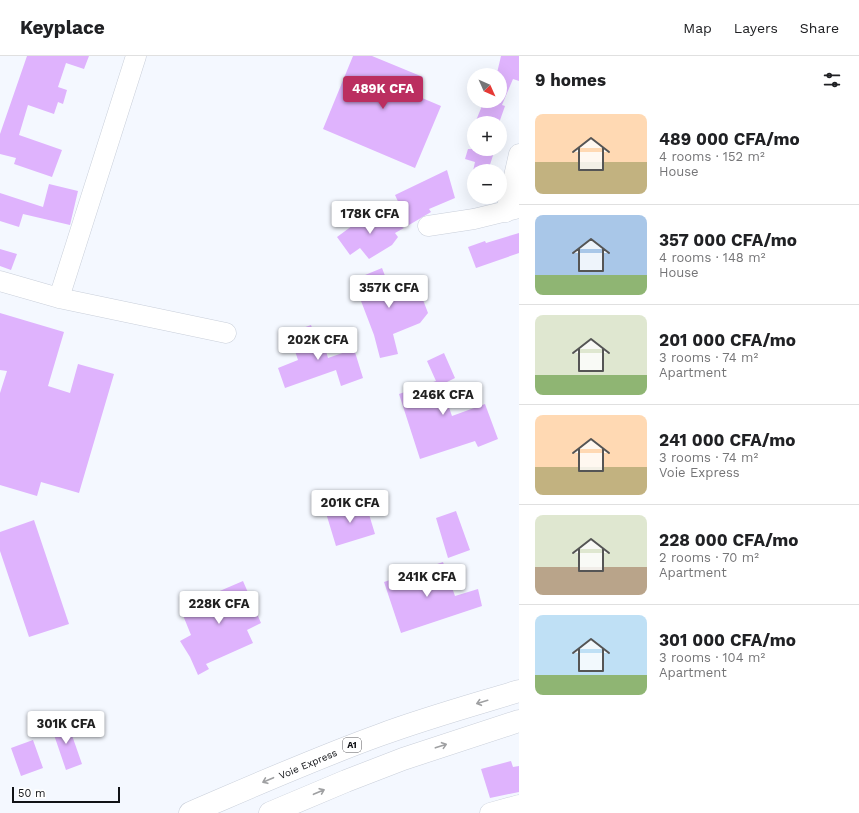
<!DOCTYPE html>
<meta charset="utf-8">
<style>
body{margin:0;font-family:"Work Sans",sans-serif;background:#f2f2f2;color:#202124;height:100vh;display:flex;flex-direction:column;font-size:15px;white-space:nowrap}
*{box-sizing:border-box;margin:0}
p{font-size:13px;color:#757577}
.icon{flex:none;width:22px;height:22px;fill:none;stroke:currentColor;stroke-width:2;stroke-linecap:round;stroke-linejoin:round}
.map{position:relative;flex:1;overflow:hidden}
.panel{display:flex;flex-direction:column;background:#fff;width:340px}
.panel>*{flex:none}
.needle{width:26px;rotate:135deg}
.buttons{position:absolute;left:467px;top:12px;display:grid;gap:8px}
.buttons a{display:grid;place-items:center;width:40px;height:40px;border-radius:50%;background:#fff;box-shadow:0 4px 16px #0002;font-size:20px}
.scale{position:absolute;left:12px;bottom:10px;width:108px;box-sizing:border-box;padding-left:4px;border:2px solid #101216;border-top:0;font-size:11px;line-height:14px;white-space:nowrap;color:#101216;-webkit-text-stroke:3px #fff;paint-order:stroke}
.price{position:absolute;translate:-50% -34px;padding:0 9px;border-radius:4px;background:#fff;color:#222;font-size:13px;line-height:26px;filter:drop-shadow(0 1px 2px #0008)}
.price::after{content:'';position:absolute;left:50%;top:24px;width:12px;height:9px;margin-left:-6px;background:inherit;clip-path:polygon(0 0,100% 0,50% 100%)}
.price.current{background:#bb2e60;color:#fff}
ul{padding:0;list-style:none}
li{display:flex;align-items:center;gap:12px;height:100px;padding:0 16px}
li+li{border-top:1px solid #e0e0e0}
li span{display:grid;place-items:center;flex:none;width:112px;height:80px;border-radius:8px;color:#555}
li>.icon{margin-inline-start:auto}
span .icon{width:48px;height:48px;fill:#fffc;stroke-width:1}
li b{font-size:17px}
h2{display:flex;justify-content:space-between;align-items:center;height:48px;padding:0 16px;font-size:17px}
header{display:flex;align-items:center;gap:24px;box-sizing:border-box;height:56px;padding:0 20px;background:#fff;border-bottom:1px solid #e0e0e0}
header strong{font-size:19px}
nav{display:flex;gap:22px;margin-inline-start:auto;font-size:14px}
main{display:flex;flex:1;min-height:0}
.map>svg:first-child{display:block}
</style>
<header>
<strong>Keyplace</strong>
<nav><a>Map</a><a>Layers</a><a>Share</a></nav>
</header>
<main>
<div class="map">
<svg width="519" height="757" viewBox="0 0 519 757">
<rect width="100%" height="100%" fill="#f4f8ff"/>
<path fill="#dfb3fd" d="M27,0h62l-5,13 -18,-6 -8,24 9,3 -4,14 -5,-2 -4,12 -26,-9 -9,30 43,15 -10,27 -38,-13 2,-6 -16,-4v-20z
M353,0h19l51,21 -8,18 26,11 -26,62 -92,-39z
M501,0h18v25l-6,-2 -11,26 3,1 -6,17h-24l9,-22h16v-27l-3,-1z
M468,93h27l-7,22h-15l2,-9 -10,-3z
M447,114l8,28 -26,11 2,3 -22,13 -14,-30z
M49,128l29,7 -8,34 -47,-11 -4,13 -19,-6v-28l43,14z
M371,156l33,16 -9,5 3,4 -6,8 -23,14 -9,-11 -10,7 -13,-18z
M519,177v20l-43,15 -8,-21 17,-6 1,2z
M0,193l17,5 -6,16 -11,-4z
M382,212l10,26 25,-10 11,29 -8,10 -27,11 5,20 -18,4 -6,-23 -21,-55z
M0,257l64,19 -16,54 22,7 8,-29 36,10 -35,119 -38,-11 -4,14 -37,-11v-92l7,-22 -7,-1z
M311,269l10,27 5,-1 2,7 26,-9 9,29 -22,8 -5,-16 -51,18 -7,-20 20,-8 -9,-27z
M444,297l11,25 -14,7 11,31 33,-12 13,35 -20,8 -3,-6 -55,18 -21,-65 37,-13 -9,-20z
M365,445l10,33 -39,12 -10,-33z
M456,455l14,39 -22,8 -12,-40z
M34,464l35,104 -40,13 -29,-86v-19z
M443,506l12,34 23,-7 4,17 -81,27 -17,-51z
M243,525l18,42 -14,7 6,13 -47,21 3,5 -11,6 -8,-18 -10,-16 11,-6 -11,-27z
M67,665l15,43 -16,6 -15,-44z
M33,684l10,28 -22,8 -10,-28z
M511,705l2,6 6,-1v26l-29,6 -9,-29z"/>
<g fill="none" stroke-linecap="round" stroke-linejoin="round">
<g stroke="#c9cfda" stroke-width="21">
<path id="minor" d="M506,156l13,-58
M428,170l46,-7 45,-11
M0,225l59,17 167,35
M59,242l77,-242
M490,757l29,-8"/>
</g>
<g stroke="#c9cfda" stroke-width="23">
<path id="highway" d="M190,757c63,-27 126,-55 190,-78 46,-17 93,-30 139,-44
M270,757l76,-32 57,-22 116,-38"/>
</g>
<use href="#minor" stroke="#fff" stroke-width="20"/>
<use href="#highway" stroke="#fff" stroke-width="22"/>
</g>
<defs><path id="oneway-shaft" d="M-6 0H5M1.5-3L5.5 0L1.5 3" fill="none" stroke-width="1.6" stroke-linecap="round" stroke-linejoin="round"/></defs>
<g stroke="#9fa0a2">
<use href="#oneway-shaft" transform="translate(482 646) rotate(163)"/>
<use href="#oneway-shaft" transform="translate(441 690) rotate(-18)"/>
<use href="#oneway-shaft" transform="translate(268 724) rotate(157)"/>
<use href="#oneway-shaft" transform="translate(319 736) rotate(-23)"/>
</g>
<g text-anchor="middle" dominant-baseline="central" stroke-width="3.5" stroke-linejoin="round" paint-order="stroke">
<rect fill="#fff" stroke="#58595c" stroke-width="1" x="343" y="682" width="18" height="14" rx="3"/>
<g font-size="9" font-weight="bold" fill="#101216">
<text x="352" y="689">A1</text>
</g>
<g font-size="10" fill="#101216" stroke="#fff">
<text transform="translate(308 708) rotate(-23)">Voie Express</text>
</g>
</g>
</svg>
<div class="buttons">
<a><svg class="needle" viewBox="-14 -14 28 28"><path d="M0-13l5 13h-10z" fill="#e53935"/><path d="M0 13l5-13h-10z" fill="#757577"/></svg></a>
<a>+</a>
<a>−</a>
</div>
<div class="scale">50 m</div>
<b class="price current" style="left:383px;top:54px">489K CFA</b>
<b class="price" style="left:370px;top:179px">178K CFA</b>
<b class="price" style="left:389px;top:253px">357K CFA</b>
<b class="price" style="left:318px;top:305px">202K CFA</b>
<b class="price" style="left:443px;top:360px">246K CFA</b>
<b class="price" style="left:350px;top:468px">201K CFA</b>
<b class="price" style="left:427px;top:542px">241K CFA</b>
<b class="price" style="left:219px;top:569px">228K CFA</b>
<b class="price" style="left:66px;top:689px">301K CFA</b>
</div>
<section class="panel">
<h2>9 homes<svg class="icon" aria-label="filters" viewBox="0 0 24 24"><path d="M4 7h16M4 17h16"/><circle cx="9" cy="7" r="2"/><circle cx="15" cy="17" r="2"/></svg></h2>
<ul>
<li><span style="background:linear-gradient(#ffd9b3 60%,#c2b280 0)"><svg class="icon" aria-label="home" viewBox="0 0 24 24"><path d="M3 11l9-7 9 7M6 9v11h12V9"/></svg></span><div><b>489 000 CFA/mo</b><p>4 rooms · 152 m²</p><p>House</p></div></li>
<li><span style="background:linear-gradient(#a9c7e8 75%,#8fb573 0)"><svg class="icon" aria-label="home" viewBox="0 0 24 24"><path d="M3 11l9-7 9 7M6 9v11h12V9"/></svg></span><div><b>357 000 CFA/mo</b><p>4 rooms · 148 m²</p><p>House</p></div></li>
<li><span style="background:linear-gradient(#dfe7d0 75%,#8fb573 0)"><svg class="icon" aria-label="home" viewBox="0 0 24 24"><path d="M3 11l9-7 9 7M6 9v11h12V9"/></svg></span><div><b>201 000 CFA/mo</b><p>3 rooms · 74 m²</p><p>Apartment</p></div></li>
<li><span style="background:linear-gradient(#ffd9b3 65%,#c2b280 0)"><svg class="icon" aria-label="home" viewBox="0 0 24 24"><path d="M3 11l9-7 9 7M6 9v11h12V9"/></svg></span><div><b>241 000 CFA/mo</b><p>3 rooms · 74 m²</p><p>Voie Express</p></div></li>
<li><span style="background:linear-gradient(#dfe7d0 65%,#b9a48a 0)"><svg class="icon" aria-label="home" viewBox="0 0 24 24"><path d="M3 11l9-7 9 7M6 9v11h12V9"/></svg></span><div><b>228 000 CFA/mo</b><p>2 rooms · 70 m²</p><p>Apartment</p></div></li>
<li><span style="background:linear-gradient(#bfe0f5 75%,#8fb573 0)"><svg class="icon" aria-label="home" viewBox="0 0 24 24"><path d="M3 11l9-7 9 7M6 9v11h12V9"/></svg></span><div><b>301 000 CFA/mo</b><p>3 rooms · 104 m²</p><p>Apartment</p></div></li>
</ul>
</section>
</main>
